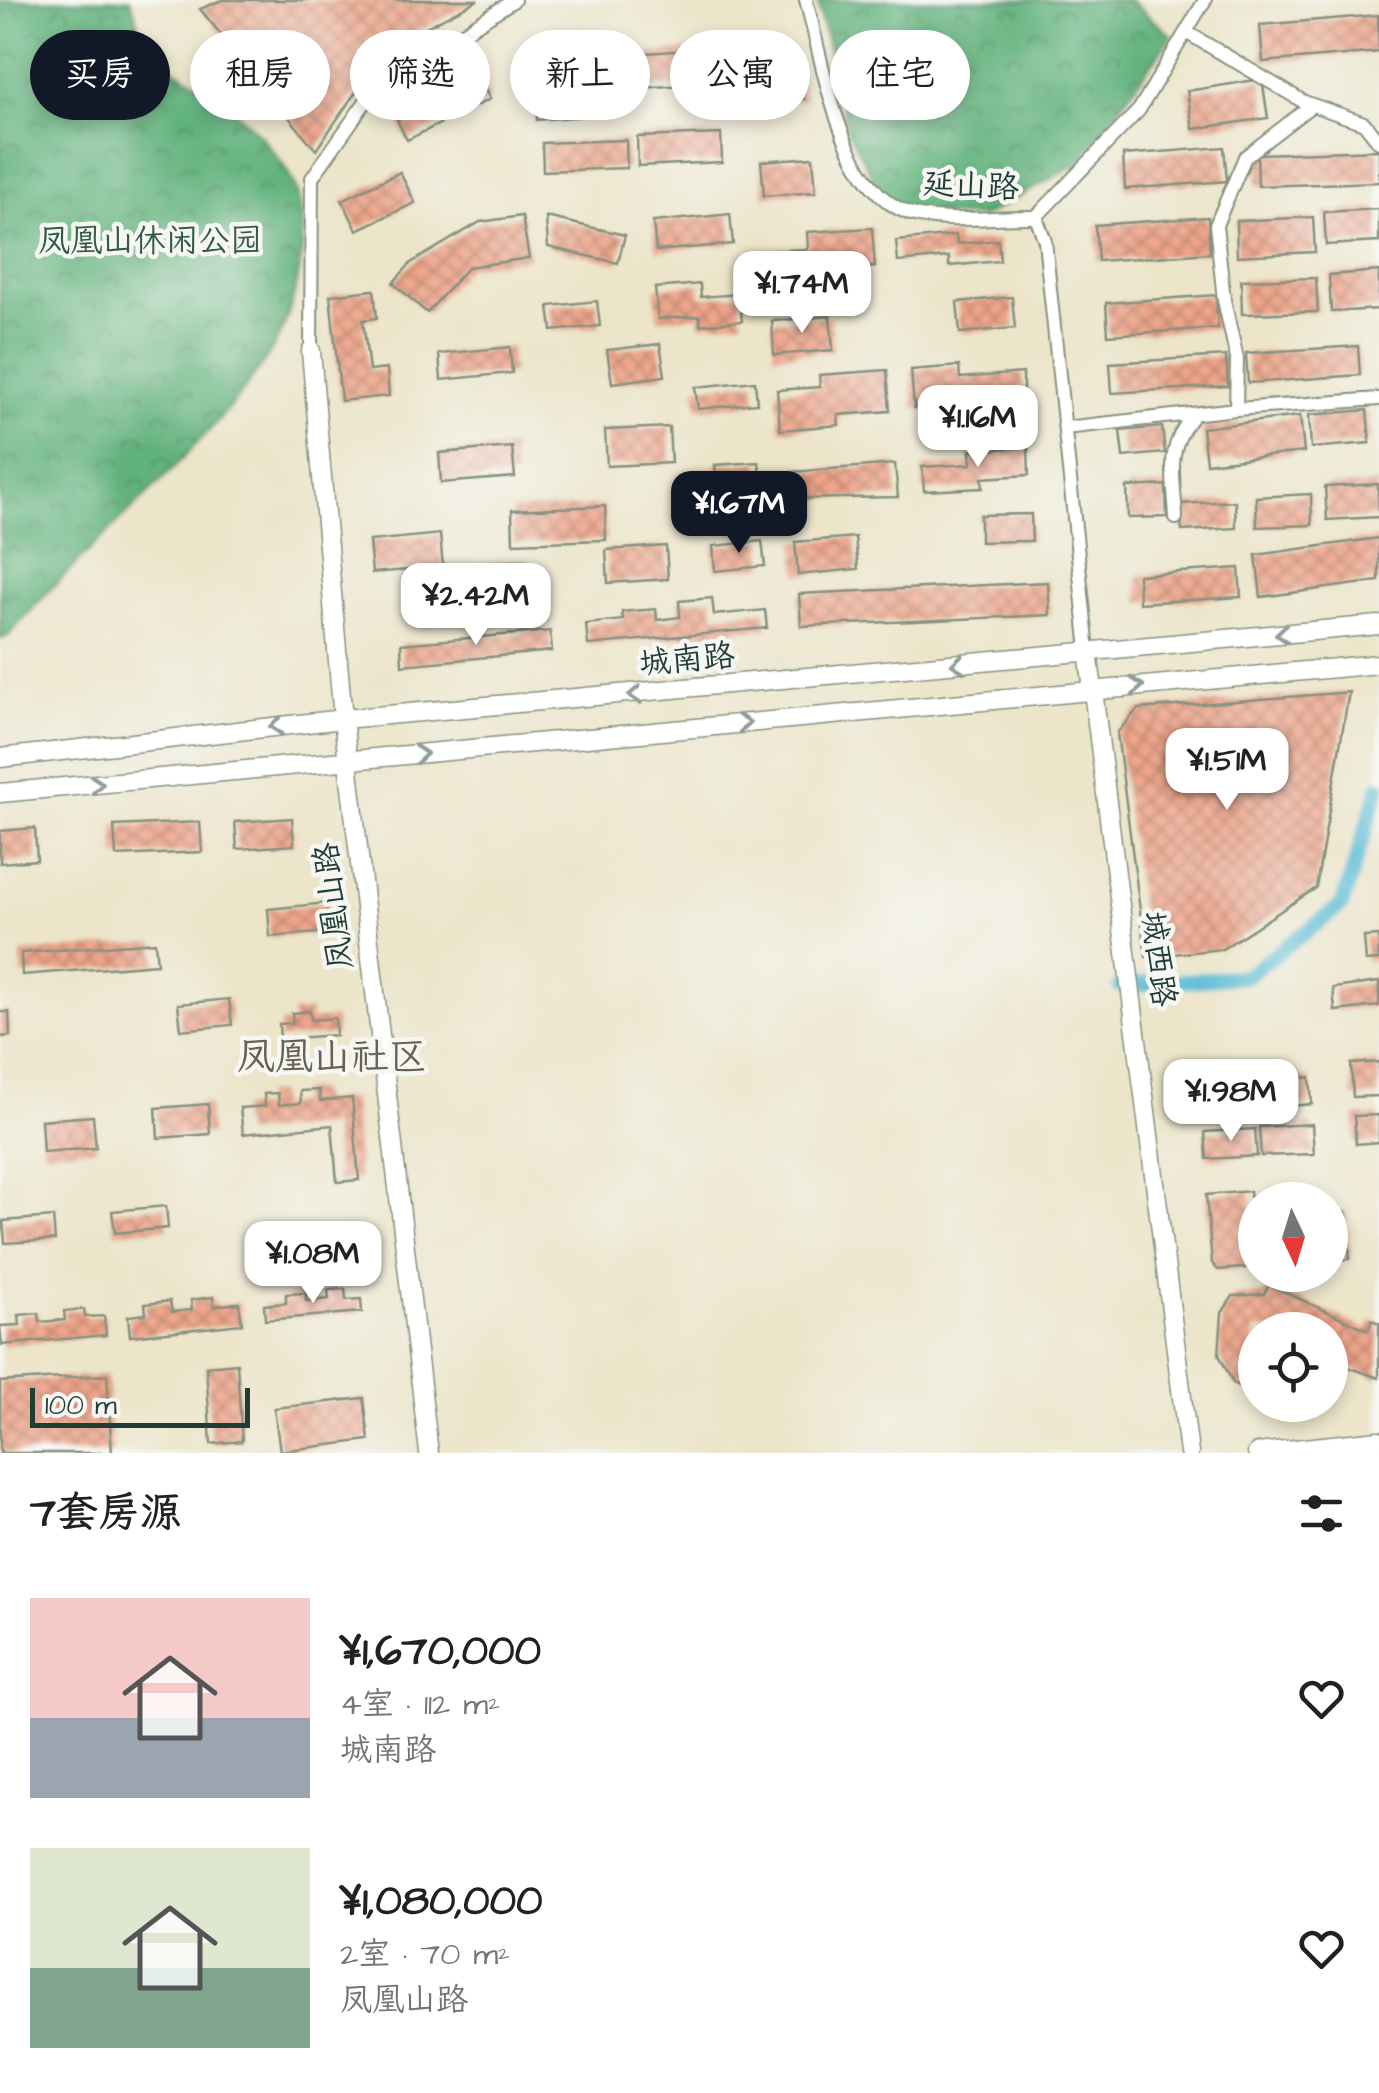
<!DOCTYPE html>
<html lang="zh">
<meta charset="utf-8">
<style>
body{margin:0;font-family:"Architects Daughter","LXGW WenKai TC",sans-serif;background:#f6f6f6;color:#202124;height:100vh;display:flex;flex-direction:column;font-size:38px;white-space:nowrap}
*{box-sizing:border-box;margin:0}
p{font-size:32px;color:#757577}
.icon{flex:none;width:55px;height:55px;fill:none;stroke:currentColor;stroke-width:2;stroke-linecap:round;stroke-linejoin:round}
.map{position:relative;height:1453px;overflow:hidden}
.sheet{display:flex;flex-direction:column;background:#fff;flex:1}
.sheet>*{flex:none}
.hud{position:absolute;left:30px;top:30px;width:1320px;height:90px;display:flex;gap:20px}
.needle{width:65px;rotate:176deg}
.fabs{position:absolute;left:1238px;top:1182px;display:grid;gap:20px}
.fabs a{display:grid;place-items:center;width:110px;height:110px;border-radius:50%;background:#fff;box-shadow:0 5px 15px #0003;font-size:50px}
.scale{position:absolute;left:30px;bottom:25px;width:220px;box-sizing:border-box;padding-left:10px;border:5px solid #1f3d34;border-top:0;font-size:28px;line-height:35px;white-space:nowrap;color:#1f3d34;-webkit-text-stroke:8px #f6f6f2;paint-order:stroke}
.price{position:absolute;translate:-50% -85px;padding:0 22px;border-radius:20px;background:#fff;color:#222;font-size:32px;line-height:65px;filter:drop-shadow(0 2px 5px #0008)}
.price::after{content:'';position:absolute;left:50%;top:60px;width:30px;height:22px;margin-left:-15px;background:inherit;clip-path:polygon(0 0,100% 0,50% 100%)}
.price.active{background:#111827;color:#fff}
ul{padding:0;list-style:none}
li{display:flex;align-items:center;gap:30px;height:250px;padding:0 30px}
li span{display:grid;place-items:center;flex:none;width:280px;height:200px;border-radius:0px;color:#555}
li>.icon{margin-inline-start:auto}
span .icon{width:120px;height:120px;fill:#fffc;stroke-width:1}
li b{font-size:42px}
h2{display:flex;justify-content:space-between;align-items:center;height:120px;padding:0 30px;font-size:42px}
.pill{padding:0 35px;border-radius:45px;background:#fff;box-shadow:0 5px 15px #0003;font-size:35px;line-height:90px}
.pill.active{background:#111827;color:#fff}
.map>svg:first-child{display:block}
</style>
<div class="map">
<svg width="1379" height="1453" viewBox="0 0 1379 1453">
<defs>
<pattern id="forest-crowns" width="20" height="18" patternUnits="userSpaceOnUse" patternTransform="scale(2.5)"><rect width="20" height="18" fill="#62b27d"/><path d="M2 6a3 3 0 1 1 6 0M12 15a3 3 0 1 1 6 0" fill="none" stroke="#509267"/></pattern>
<pattern id="building-cross-hatch" width="8" height="8" patternUnits="userSpaceOnUse" patternTransform="scale(2.5)"><rect width="8" height="8" fill="#eea58b"/><path d="M0 0l8 8M0 8l8-8" fill="none" stroke="#c08872"/></pattern>
</defs>
<rect width="100%" height="100%" fill="#f6f6f2"/>
<filter id="ink" filterUnits="userSpaceOnUse"><feTurbulence type="fractalNoise" baseFrequency=".01" numOctaves="2"/><feDisplacementMap in="SourceGraphic" scale="20" xChannelSelector="R" yChannelSelector="G"/><feConvolveMatrix kernelMatrix="1 2 1 2 8 2 1 2 1" color-interpolation-filters="sRGB"/></filter>
<filter id="wash" filterUnits="userSpaceOnUse"><feTurbulence type="fractalNoise" baseFrequency=".0048" numOctaves="4" result="noise"/><feDisplacementMap in="SourceGraphic" scale="40" xChannelSelector="R" yChannelSelector="G"/><feGaussianBlur stdDeviation="2.25" result="paint"/><feColorMatrix in="noise" values="0 0 0 0 0 0 0 0 0 0 0 0 0 0 0 0 0 1.4 0 .05"/><feComposite in="paint" operator="in"/></filter>
<g filter="url(#wash)">
<rect width="100%" height="100%" fill="#ece5ca"/>
<path fill="url(#forest-crowns)" stroke="#407858" stroke-width="2.5" d="M0,0h130c7,15 12,46 23,56 11,9 27,16 39,24 39,25 73,54 97,95 28,49 8,137 -22,182 -68,102 -179,184 -259,279l-8,3z
M817,0h312l43,36 -94,127 -95,54 -73,-3 -29,-21 -33,-62z"/>
<g fill="none" stroke-linecap="round" stroke-linejoin="round">
<path stroke="#58bbd6" stroke-width="15" d="M1120,986l126,-10 96,-71 37,-118"/>
</g>
<g id="blocks">
<path fill="url(#building-cross-hatch)" d="M222,0h256l-92,48 -70,102 -116,-141z
M1378,15l1,37 -116,10 -3,-37z
M687,50l1,13 32,-2 2,29 -39,3v-8l-99,7 2,24 -49,4 -3,-40 45,-3 -1,-19z
M800,71l4,28 -47,7 -4,-28z
M479,78l11,21 -83,41 -10,-20z
M1262,79l6,39 -75,11 -6,-38z
M721,134l1,28 -84,4 -1,-29z
M626,140l1,28 -84,3 -1,-28z
M1224,147l3,34 -102,8 -2,-34z
M1379,150v32l-121,4 -1,-32z
M813,157l3,35 -52,4 -3,-35z
M400,172l15,31 -58,27 -15,-30z
M1379,209v33l-53,3 -2,-33z
M730,214l3,30 -77,7 -3,-29z
M522,216l7,42 -61,9 -41,46 -34,-30 18,-20 69,-41z
M546,217l79,18 -7,28 -70,-16z
M1208,217l2,36 -112,8 -3,-36z
M1313,217l2,35 -78,4 -1,-35z
M872,228l3,39 -51,4 1,7 -56,3 -2,-30 41,-2 -1,-17z
M956,235l1,9 41,-4 2,21 -51,5v-9l-51,5 -2,-21z
M1379,271v38l-48,3 -2,-37z
M1316,278l2,34 -76,2 -1,-34z
M700,284l1,13 38,-3 3,27 -42,4v-9l-42,3 -3,-31z
M374,290l3,28 -14,2 6,51 18,-2 2,27 -48,5 -11,-106z
M1216,295l2,33 -110,7 -2,-32z
M1012,297l3,31 -55,5 -3,-31z
M597,301l3,25 -48,5 -3,-25z
M830,316l3,34 -59,5 -2,-34z
M660,344l5,32 -53,7 -5,-33z
M1358,346l2,29 -112,8 -2,-30z
M510,347l2,26 -71,7 -2,-26z
M1226,356l2,30 -116,7 -2,-30z
M959,366l1,12 63,-5v31l-109,4 -3,-38z
M887,370l3,41 -52,4 1,10 -59,5 -3,-40 43,-3 -1,-12z
M755,381l2,22 -59,6 -3,-22z
M1367,410l3,33 -59,5 -2,-33z
M1300,416l4,36 -98,11 -4,-35z
M669,427l2,36 -64,3 -2,-36z
M1162,427l3,26 -42,4 -3,-26z
M512,447l3,30 -74,6 -2,-30z
M1028,447l1,28 -47,3 1,10 -59,3 -2,-24 49,-3 -1,-13z
M759,462l2,30 -38,3 1,8 -36,3 -2,-29 30,-3 -1,-9z
M895,464l3,33 -104,2 -2,-27z
M1378,484l1,33 -52,3 -2,-33z
M1166,485l1,32 -39,1 -1,-31z
M1311,494l1,31 -55,2 -1,-30z
M1235,501l1,27 -54,3 -2,-27z
M605,506l1,34 -93,3 -1,-33z
M1031,514l1,27 -52,1v-27z
M440,534l3,33 -71,6 -3,-32z
M855,537l3,32 -60,6 -3,-33z
M1379,538v43l-118,16 -5,-42z
M762,541l3,25 -50,5 -2,-25z
M666,546l2,33 -60,4 -2,-33z
M524,560l3,30 -71,7 -4,-30z
M1239,568l2,29 -102,6 -1,-28z
M1048,582l2,33 -249,11 -2,-32z
M712,598l2,17 51,-5 2,18 -179,17 -2,-21 37,-4 -1,-8 34,-3 1,11 23,-3 -1,-16z
M550,631l2,20 -150,14 -1,-21z
M1349,692l-33,196 -94,61 -76,8 -29,-224 21,-24z
M292,818l2,27 -57,4 -2,-27z
M200,822l2,30 -86,4 -2,-30z
M35,828l2,32 -37,3v-32z
M326,903l3,29 -59,5 -2,-28z
M1379,936v24l-13,1 -2,-24z
M155,942l2,22 -135,11 -1,-22z
M1379,982v24l-44,5 -2,-23z
M229,999l3,26 -51,5 -3,-26z
M310,1011l1,9 24,-2 1,17 -56,4 -1,-15 14,-1 -1,-10z
M0,1012h9l1,24 -10,1z
M1379,1062v34l-26,1 -2,-33z
M1310,1077l2,27 -55,5 -2,-27z
M1249,1082l1,27 -60,2 -2,-26z
M319,1090l1,11 32,-3 7,82 -22,2 -5,-57 -89,9 -3,-26 25,-2 -1,-12 14,-1 1,12 22,-2 -1,-12z
M208,1104l2,30 -52,4 -2,-30z
M1379,1115v27l-23,2 -2,-28z
M93,1116l3,32 -53,4 -2,-32z
M1312,1124l2,30 -53,2 -2,-29z
M1255,1129l2,27 -50,3 -2,-27z
M1250,1191l5,76 -37,3 -6,-7 -6,-68z
M166,1206l2,22 -53,5 -3,-22z
M1346,1212l4,47 -20,2v-48z
M53,1217l2,23 -50,3 -2,-22z
M1269,1285l99,45 4,-10 7,3v55l-31,-11 -18,18v-55h-75v66l-22,-13 -14,-28 3,-42 11,-17 31,-2z
M345,1289l1,11 15,-1 1,13 -97,8 -1,-15 22,-2v-9l20,-1v8l23,-2 -1,-9z
M213,1297l1,9 25,-3 3,21 -112,12 -2,-20 18,-2 -1,-10 25,-3 2,11 20,-2 -1,-10z
M84,1309l1,8 19,-1 2,19 -104,10 -2,-19 20,-1 -1,-10 20,-2 1,9 25,-2 -1,-9z
M237,1363l5,78 -31,3 -5,-78z
M107,1375l5,78h-112v-71z
M364,1398l5,42 -89,11 -6,-43z"/>
</g>
</g>
<g filter="url(#ink)">
<use href="#blocks" fill-opacity="0" stroke="#86917f" stroke-width="2.5"/>
<g fill="none" stroke-linecap="round" stroke-linejoin="round">
<g stroke="#86917f" stroke-width="16">
<path id="street" d="M806,0c18,65 35,201 113,216 37,7 80,0 117,1
M1186,32l118,70 60,21 15,19
M1036,217l9,24 43,410
M1036,217l103,-107 66,-110
M311,351l1,-173 61,-87 141,-91
M1236,409l143,-10
M1065,428l171,-19 1,-50 -13,-59 -8,-75 29,-68 67,-52
M1176,518c-2,-43 -12,-69 18,-104"/>
</g>
<g stroke="#86917f" stroke-width="21">
<path id="secondary" d="M311,351l32,368 86,734
M1088,651l101,802
M0,758l343,-39 1036,-94
M0,793l1379,-129
M1257,1453l122,-13"/>
</g>
<use href="#street" stroke="#fff" stroke-width="12"/>
<use href="#secondary" stroke="#fff" stroke-width="18"/>
</g>
<defs><path id="oneway-chevron" d="M-2-3.5L2.5 0L-2 3.5" fill="none" stroke-width="1.6" stroke-linecap="round" stroke-linejoin="round" transform="scale(2.5)"/></defs>
<g stroke="#8f9e9a">
<use href="#oneway-chevron" transform="translate(1282 634) rotate(175)"/>
<use href="#oneway-chevron" transform="translate(958 664) rotate(174)"/>
<use href="#oneway-chevron" transform="translate(1137 686) rotate(-5)"/>
<use href="#oneway-chevron" transform="translate(635 695) rotate(176)"/>
<use href="#oneway-chevron" transform="translate(744 723) rotate(-5)"/>
<use href="#oneway-chevron" transform="translate(276 726) rotate(174)"/>
<use href="#oneway-chevron" transform="translate(421 754) rotate(-5)"/>
<use href="#oneway-chevron" transform="translate(97 784) rotate(-5)"/>
</g>
</g>
<g text-anchor="middle" dominant-baseline="central" stroke-width="9" stroke-linejoin="round" paint-order="stroke">
<g font-size="32" fill="#1f3d34" stroke="#f6f6f2">
<text transform="translate(971 186) rotate(3)">延山路</text>
<text transform="translate(687 660) rotate(-5)">城南路</text>
<text transform="translate(334 906) rotate(-97)">凤凰山路</text>
<text transform="translate(1158 959) rotate(83)">城西路</text>
</g>
<g font-size="32" fill="#315a47" stroke="#f6f6f2">
<text x="150" y="241">凤凰山休闲公园</text>
</g>
<g font-size="38" fill="#676152" stroke="#f6f6f2">
<text x="332" y="1058">凤凰山社区</text>
</g>
</g>
</svg>
<div class="fabs">
<a><svg class="needle" viewBox="-14 -14 28 28"><path d="M0-13l5 13h-10z" fill="#e53935"/><path d="M0 13l5-13h-10z" fill="#757577"/></svg></a>
<a><svg class="icon" aria-label="locate" viewBox="0 0 24 24"><circle cx="12" cy="12" r="6"/><path d="M12 2v4M12 18v4M2 12h4M18 12h4"/></svg></a>
</div>
<div class="scale">100 m</div>
<b class="price" style="left:802px;top:336px">¥1.74M</b>
<b class="price" style="left:978px;top:470px">¥1.16M</b>
<b class="price active" style="left:739px;top:556px">¥1.67M</b>
<b class="price" style="left:476px;top:648px">¥2.42M</b>
<b class="price" style="left:1227px;top:813px">¥1.51M</b>
<b class="price" style="left:1231px;top:1144px">¥1.98M</b>
<b class="price" style="left:313px;top:1306px">¥1.08M</b>
<div class="hud">
<a class="pill active">买房</a>
<a class="pill">租房</a>
<a class="pill">筛选</a>
<a class="pill">新上</a>
<a class="pill">公寓</a>
<a class="pill">住宅</a>
</div>
</div>
<section class="sheet">
<h2>7套房源<svg class="icon" aria-label="filters" viewBox="0 0 24 24"><path d="M4 7h16M4 17h16"/><circle cx="9" cy="7" r="2"/><circle cx="15" cy="17" r="2"/></svg></h2>
<ul>
<li><span style="background:linear-gradient(#f6c9c9 60%,#9aa5b1 0)"><svg class="icon" aria-label="home" viewBox="0 0 24 24"><path d="M3 11l9-7 9 7M6 9v11h12V9"/></svg></span><div><b>¥1,670,000</b><p>4室 · 112 m²</p><p>城南路</p></div><svg class="icon" aria-label="heart" viewBox="0 0 24 24"><path d="M12 20l-8-8c-3-5 5-10 8-4 3-6 11-1 8 4z"/></svg></li>
<li><span style="background:linear-gradient(#dfe7d0 60%,#7fa58c 0)"><svg class="icon" aria-label="home" viewBox="0 0 24 24"><path d="M3 11l9-7 9 7M6 9v11h12V9"/></svg></span><div><b>¥1,080,000</b><p>2室 · 70 m²</p><p>凤凰山路</p></div><svg class="icon" aria-label="heart" viewBox="0 0 24 24"><path d="M12 20l-8-8c-3-5 5-10 8-4 3-6 11-1 8 4z"/></svg></li>
</ul>
</section>
